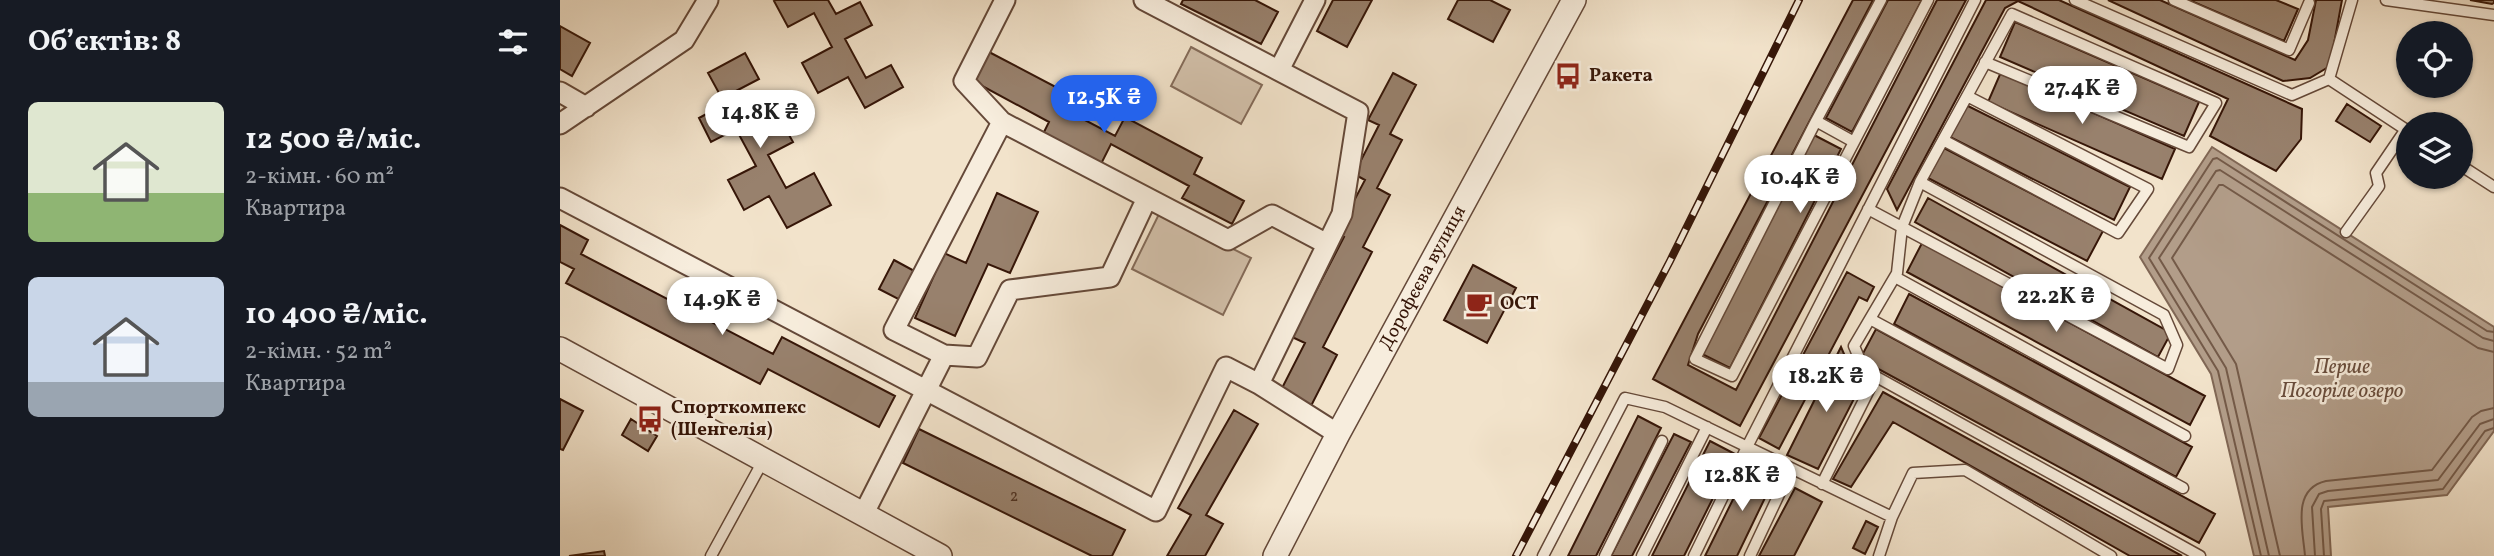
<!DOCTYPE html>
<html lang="uk">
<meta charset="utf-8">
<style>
body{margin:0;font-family:Vollkorn,serif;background:#20242c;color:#f1f3f6;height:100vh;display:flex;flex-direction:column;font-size:26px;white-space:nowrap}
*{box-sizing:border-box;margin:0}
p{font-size:23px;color:#9ea1a6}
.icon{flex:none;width:38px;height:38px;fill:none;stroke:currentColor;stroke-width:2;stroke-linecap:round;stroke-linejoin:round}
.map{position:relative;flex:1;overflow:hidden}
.panel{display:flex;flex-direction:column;background:#171b24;width:560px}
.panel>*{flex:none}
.fabs{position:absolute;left:1836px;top:21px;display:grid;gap:14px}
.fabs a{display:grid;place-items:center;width:77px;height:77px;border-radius:50%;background:#171b24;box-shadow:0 2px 5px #0004;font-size:35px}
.price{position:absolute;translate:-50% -60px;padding:0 16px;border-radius:24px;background:#fff;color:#222;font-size:23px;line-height:46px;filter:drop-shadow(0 2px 4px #0008)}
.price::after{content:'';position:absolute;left:50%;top:42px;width:21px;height:16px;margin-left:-10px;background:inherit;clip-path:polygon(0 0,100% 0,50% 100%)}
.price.on{background:#2563eb;color:#fff}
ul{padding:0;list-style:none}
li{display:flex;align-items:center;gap:21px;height:175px;padding:0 28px}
li span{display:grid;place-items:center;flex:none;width:196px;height:140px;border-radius:10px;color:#555}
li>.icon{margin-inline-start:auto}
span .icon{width:84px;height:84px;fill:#fffc;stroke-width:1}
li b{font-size:30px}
h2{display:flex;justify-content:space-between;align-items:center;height:84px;padding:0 28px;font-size:30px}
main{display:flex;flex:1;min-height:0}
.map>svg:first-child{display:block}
</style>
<main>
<section class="panel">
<h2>Об’єктів: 8<svg class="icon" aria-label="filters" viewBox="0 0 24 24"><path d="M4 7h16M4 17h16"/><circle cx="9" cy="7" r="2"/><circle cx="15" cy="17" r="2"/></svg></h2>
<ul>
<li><span style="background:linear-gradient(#dfe7d0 65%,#8fb573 0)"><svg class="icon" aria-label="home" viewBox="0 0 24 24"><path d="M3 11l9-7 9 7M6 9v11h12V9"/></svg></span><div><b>12 500 ₴/міс.</b><p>2-кімн. · 60 m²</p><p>Квартира</p></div></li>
<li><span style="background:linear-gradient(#c9d6e8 75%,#9aa5b1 0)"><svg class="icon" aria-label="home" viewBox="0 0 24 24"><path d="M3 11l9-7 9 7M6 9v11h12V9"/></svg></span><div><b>10 400 ₴/міс.</b><p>2-кімн. · 52 m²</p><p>Квартира</p></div></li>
</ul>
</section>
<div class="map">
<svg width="1934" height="556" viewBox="0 0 1934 556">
<rect width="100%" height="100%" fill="#f2e3cb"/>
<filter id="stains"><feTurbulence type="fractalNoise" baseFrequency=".00286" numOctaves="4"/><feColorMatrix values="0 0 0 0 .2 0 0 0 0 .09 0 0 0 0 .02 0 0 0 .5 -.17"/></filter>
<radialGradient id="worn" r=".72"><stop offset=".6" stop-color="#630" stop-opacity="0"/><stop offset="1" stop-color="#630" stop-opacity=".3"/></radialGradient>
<path fill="#d2c0aa" stroke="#846b59" stroke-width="2" d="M631,47l71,38 -21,39 -70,-38z
M600,212l91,46 -28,57 -91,-46z"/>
<path fill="#b29d89" stroke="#806755" stroke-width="2" d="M1652,147l282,180v104l-47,64 -119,12 3,49h-77l-43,-182 -71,-117z"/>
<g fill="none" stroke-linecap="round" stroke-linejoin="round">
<path stroke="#745a48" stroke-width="2" d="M1701,556l-43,-185 -69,-113 64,-99 4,-1 270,173 7,1
M1709,556l-43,-188 -67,-110 57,-87 4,-1 263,168 11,3
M1720,556l-44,-192 -64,-106 47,-73h4l255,163 16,4
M1745,556c-2,-26 -14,-67 21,-75l106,-11 40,-53 9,-6 13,-3
M1755,556l-3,-49 7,-13 9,-3 110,-11 42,-56 14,-5
M1764,556l-3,-47 3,-8 119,-12 42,-58 9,-3"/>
</g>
<path fill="#98816d" stroke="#361608" stroke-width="2" d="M216,0h52l8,14 24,-12 12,23 -27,14 21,39 25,-13 12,22 -38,21 -17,-31 -30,16 -16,-30 30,-16 -18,-34 -26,14 -14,-26z
M623,0h72l23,12 -17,32 -80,-40z
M773,0h39l-25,47 -30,-16z
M898,0h32l20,10 -17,32 -45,-23z
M1293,0h20l-175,334 -10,31 48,25 201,-390h29l-226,426 -87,-47z
M1328,0h34l-70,132 -26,-14z
M1426,0h73l243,109 -1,30 -25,32 -66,-35 18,-37 -210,-98 -13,7 -108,202 -10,-21z
M1548,0h52l135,60 13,-20 8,-40h26l-12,66 -20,12 -27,3z
M1629,0h87l22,9 -14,32z
M1910,0h24v3l-2,1z
M1455,22l184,80 -15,34 -184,-79z
M0,26l30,17 -18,33 -12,-7z
M429,52l80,42 -7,14 53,28 10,-19 77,41 -8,16 50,27 -12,23 -50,-26 7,-12 -78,-42 -10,20 -58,-30 6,-12 -76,-41z
M185,53l14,26 -25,13 19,36 25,-13 15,27 -25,13 18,33 28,-15 17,32 -44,23 -18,-32 -25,14 -16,-30 28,-14 -20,-37 -25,13 -12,-24 26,-14 -17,-31z
M1441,72l174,77 -13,30 -174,-77z
M833,73l23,12 -26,49 12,6 -25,48 13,7 -27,52 9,5 -49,95 14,8 -27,53 -30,-16 25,-49 -13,-6 52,-100 -7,-4 28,-53 -11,-6 25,-49 -11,-5z
M1787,104l34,22 -11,16 -34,-21z
M1406,105l164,82 -16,33 -164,-83z
M1254,135l27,14 -111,219 -28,-14z
M1384,148l159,83 -16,30 -159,-83z
M437,193l41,19 -28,61 -22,-9 -33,72 -40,-18 29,-65 22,10z
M1368,198l243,135 -13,24 -243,-135z
M0,225l28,15 -7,14 192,100 9,-17 113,59 -16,31 -111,-58 -8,15 -194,-101 8,-14 -14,-7z
M1362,243l283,153 -15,29 -283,-153z
M334,260l24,13 -14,29 -25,-13z
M913,265l43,23 -29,55 -43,-23z
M1287,272l27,15 -7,14 -8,-4 -80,152 -20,-11z
M1349,294l283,153 -16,30 -282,-153z
M1316,329l339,185 -16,29 -339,-184z
M1281,347l18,42 -41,80 -31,-14z
M1323,392l299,164h-52l-237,-134 -42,65 -18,-8z
M0,399l23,12 -20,39 -3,-1z
M674,410l24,14 -52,91 17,9 -18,32h-38l24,-41 -13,-7z
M1078,416l23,12 -65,128h-28z
M71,419l26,17 -9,15 -26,-16z
M359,429l206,101 -13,26h-20l-189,-93z
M1114,434l17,8 -59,114h-21z
M1150,441l25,13 -51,102h-32z
M1191,463l25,12 -39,81h-32z
M1235,488l27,14 -28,54h-35z
M1306,521l12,6 -13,27 -12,-6z
M44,551l1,5h-36z"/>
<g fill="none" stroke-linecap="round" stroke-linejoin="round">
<g stroke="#654939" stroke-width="13">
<path id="service" d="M1321,0l-65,121 38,21 74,-142
M1515,0l217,95 37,-16
M1614,0l115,50 20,-47
M1826,0l108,15
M1769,79l79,52
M1769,79l23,-79
M1256,121l-121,238 37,17 122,-234
M1383,140l175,93 30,-44 -181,-93
M1900,165l34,22
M1308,209l300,160 9,-24 -13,-30 -244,-133
M1786,232l33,-46 -3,-13 30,-44
M1335,277l290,159
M1310,319l313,169
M1304,370l336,186
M1262,484l49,-98 -17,-40 43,-73 5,-46 18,-45 92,-168 204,89 -27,44 -204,-85
M151,556l52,-95
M983,556l82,-158 40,9 227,110
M1045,556l57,-115
M1082,556l65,-129
M1134,556l53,-109 228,-447
M1190,556l41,-87
M1319,556l13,-39 21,-44 52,-3 146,86"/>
</g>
<g stroke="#654939" stroke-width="23">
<path id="minor" d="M584,0l214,112 -16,102 -83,170 79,50
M719,70l36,-70
M0,92l26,15
M442,122l-38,-41 41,-81
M0,124l124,-84 24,-40
M0,198l596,313 70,-144 33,17
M384,355l33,2 33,-67 100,-13 37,-79
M303,515l81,-160 -50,-25 108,-208 226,118 44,-25 55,29"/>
</g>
<g stroke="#654939" stroke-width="26">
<g id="tertiary">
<path d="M0,349l380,207"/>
<path id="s1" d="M715,556l63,-122 236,-434"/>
</g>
</g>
<use href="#service" stroke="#f7eddd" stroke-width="10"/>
<use href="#minor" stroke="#f7eddd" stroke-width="19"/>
<use href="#tertiary" stroke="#f7eddd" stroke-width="23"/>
<g stroke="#361608" stroke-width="8">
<path id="rail" d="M956,556l154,-295 129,-261"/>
</g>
<use href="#rail" stroke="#f7eddd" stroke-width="5" stroke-dasharray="16" stroke-linecap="butt"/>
</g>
<defs>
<g id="bus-bare" transform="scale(2.1)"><path d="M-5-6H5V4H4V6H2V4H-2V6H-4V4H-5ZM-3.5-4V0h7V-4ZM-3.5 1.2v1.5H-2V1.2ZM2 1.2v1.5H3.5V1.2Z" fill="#8f2418" stroke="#f7eddd" stroke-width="2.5" paint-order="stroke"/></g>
<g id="cafe-bare" transform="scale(2.1)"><path d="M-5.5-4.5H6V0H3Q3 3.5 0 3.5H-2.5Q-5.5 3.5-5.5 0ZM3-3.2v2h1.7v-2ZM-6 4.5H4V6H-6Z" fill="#8f2418" stroke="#f7eddd" stroke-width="2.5" paint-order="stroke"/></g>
</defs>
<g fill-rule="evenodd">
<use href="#bus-bare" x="1008" y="76"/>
<use href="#cafe-bare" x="919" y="304"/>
<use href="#bus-bare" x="90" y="419"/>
</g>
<g text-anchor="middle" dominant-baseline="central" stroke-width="5" stroke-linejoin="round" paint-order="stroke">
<g font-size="16" fill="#4e3121">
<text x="454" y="497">2</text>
</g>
<g font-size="19" font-weight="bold" fill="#361608" stroke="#f7eddd" text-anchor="start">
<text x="1029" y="76">Ракета</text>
<text x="940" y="304">ОСТ</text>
<text x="111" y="408">Спорткомпекс<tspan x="111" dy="22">(Шенгелія)</tspan></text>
</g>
<g font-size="19" fill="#361608" stroke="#f7eddd">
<text stroke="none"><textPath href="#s1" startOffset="315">Дорофєєва вулиця</textPath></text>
</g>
<g font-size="21" font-style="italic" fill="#684c3c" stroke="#f7eddd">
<text x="1782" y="367">Перше<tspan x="1782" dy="24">Погоріле озеро</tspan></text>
</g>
</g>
<rect width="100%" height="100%" filter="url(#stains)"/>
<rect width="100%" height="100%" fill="url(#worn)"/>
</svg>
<div class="fabs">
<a><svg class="icon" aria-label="locate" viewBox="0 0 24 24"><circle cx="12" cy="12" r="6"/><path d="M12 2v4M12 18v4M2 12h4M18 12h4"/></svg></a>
<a><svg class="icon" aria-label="layers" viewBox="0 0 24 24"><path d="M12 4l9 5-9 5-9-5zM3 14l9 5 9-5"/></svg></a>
</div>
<b class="price" style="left:1522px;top:126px">27.4K ₴</b>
<b class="price on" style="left:544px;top:135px">12.5K ₴</b>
<b class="price" style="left:200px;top:150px">14.8K ₴</b>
<b class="price" style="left:1240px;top:215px">10.4K ₴</b>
<b class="price" style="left:1496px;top:334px">22.2K ₴</b>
<b class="price" style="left:162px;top:337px">14.9K ₴</b>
<b class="price" style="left:1266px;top:414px">18.2K ₴</b>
<b class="price" style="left:1182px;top:513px">12.8K ₴</b>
</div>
</main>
